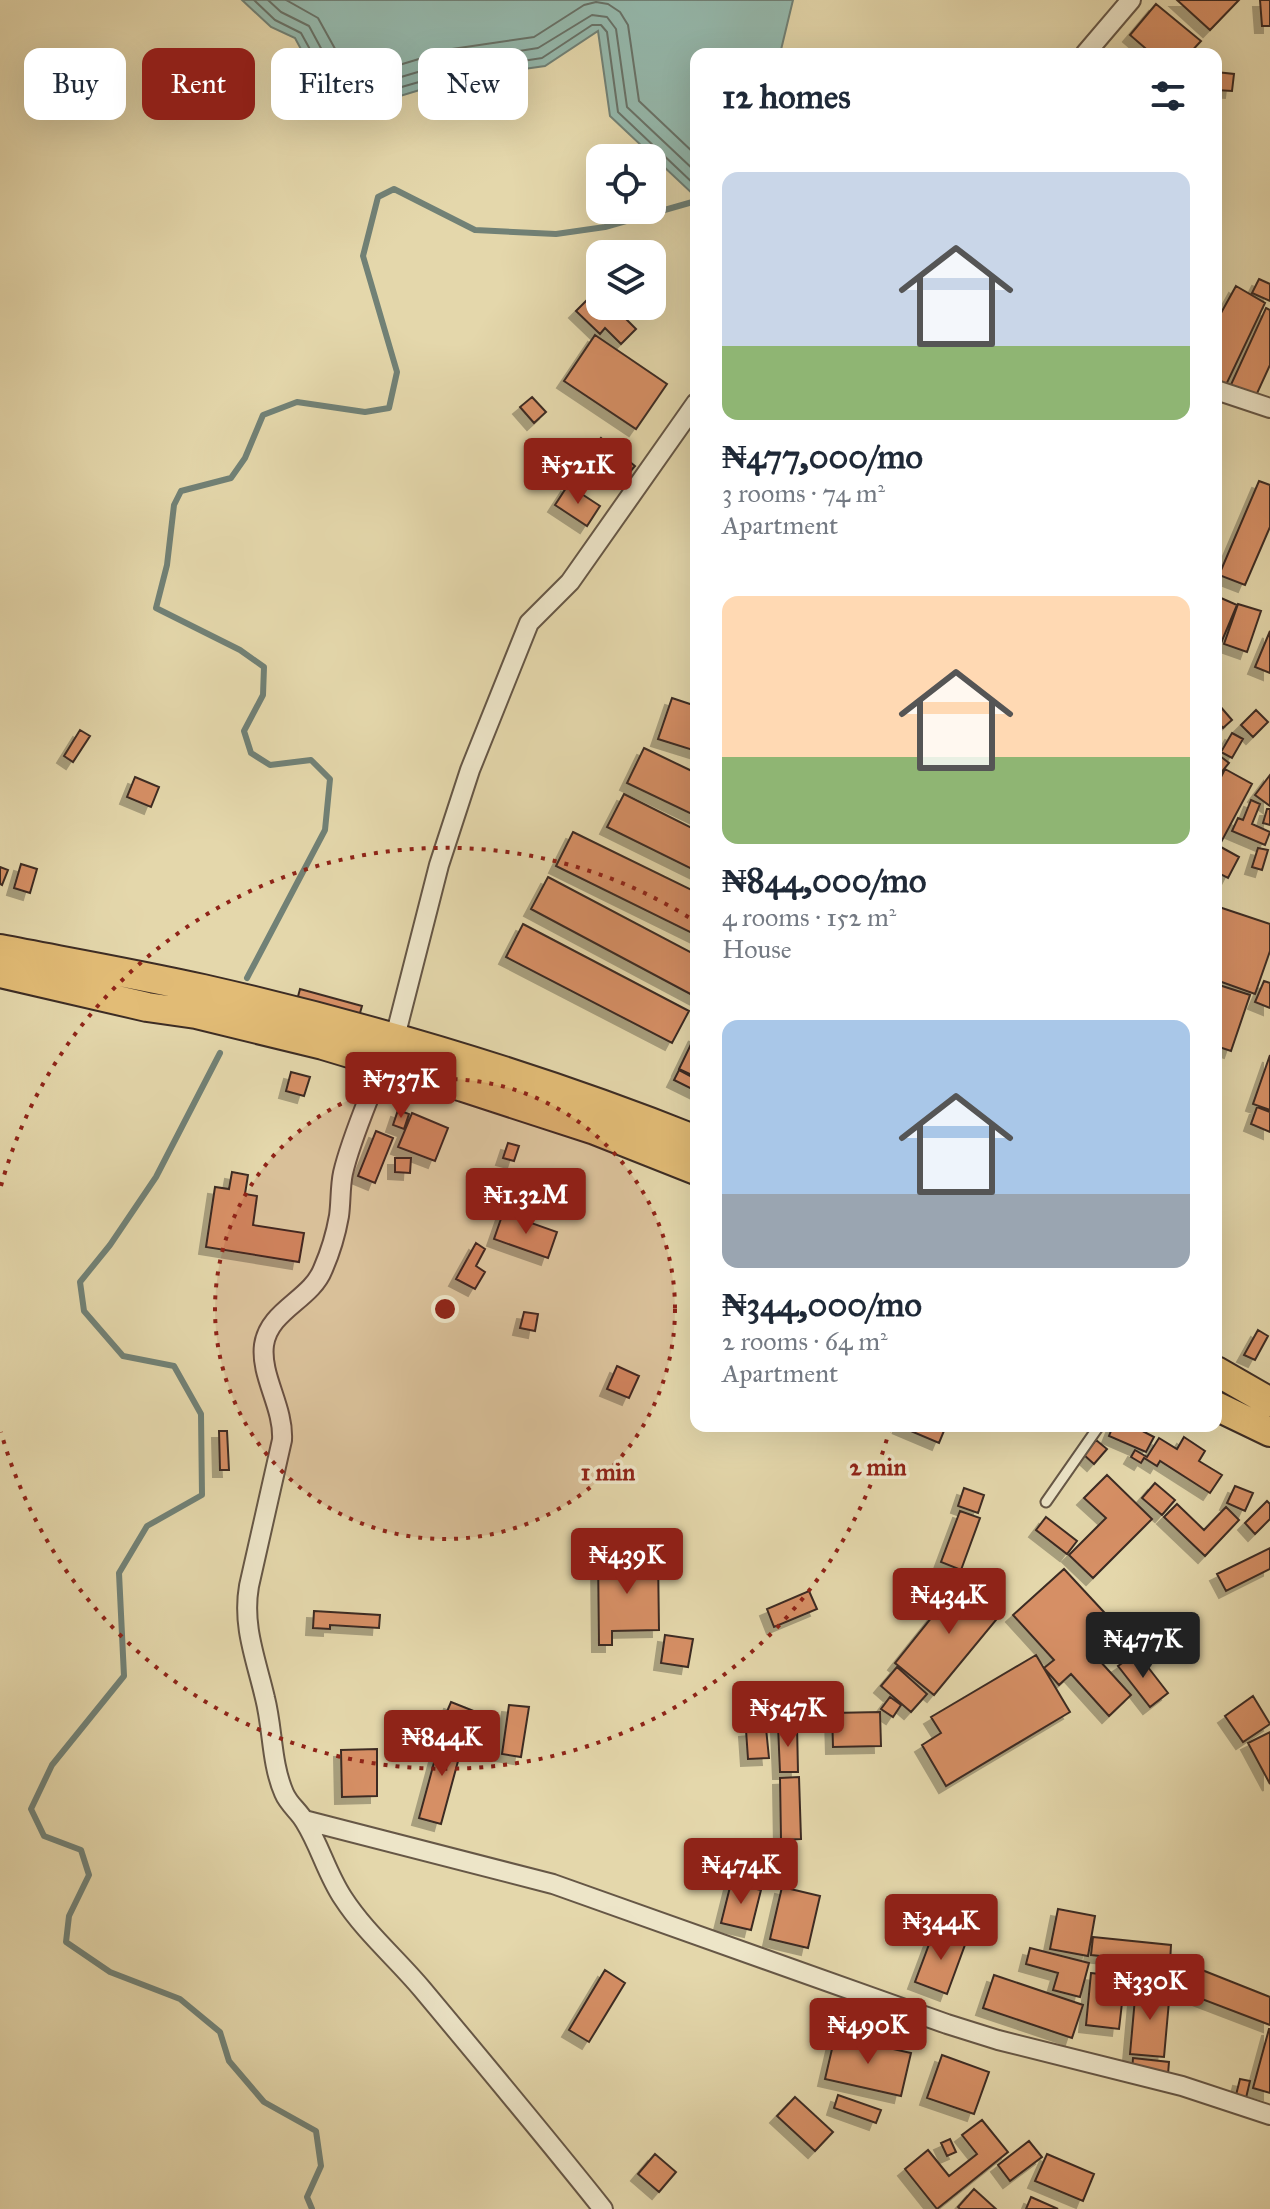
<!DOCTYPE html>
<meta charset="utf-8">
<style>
body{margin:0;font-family:"IM FELL Great Primer",serif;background:#f6f6f7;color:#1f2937;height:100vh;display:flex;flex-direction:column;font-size:30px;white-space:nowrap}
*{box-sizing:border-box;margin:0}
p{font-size:26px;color:#747a83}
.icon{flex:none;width:44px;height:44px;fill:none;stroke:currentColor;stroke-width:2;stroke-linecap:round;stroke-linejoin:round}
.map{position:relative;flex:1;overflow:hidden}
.details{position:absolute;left:690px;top:48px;width:532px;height:1384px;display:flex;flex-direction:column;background:#fff;border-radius:16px;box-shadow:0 8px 32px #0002}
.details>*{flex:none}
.top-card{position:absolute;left:24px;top:48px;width:546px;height:72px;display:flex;gap:16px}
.tools{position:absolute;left:586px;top:144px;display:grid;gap:16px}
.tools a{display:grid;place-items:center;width:80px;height:80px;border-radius:16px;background:#fff;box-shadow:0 8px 32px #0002;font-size:40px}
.price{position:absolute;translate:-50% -68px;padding:0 18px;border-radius:8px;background:#8f2418;color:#fff;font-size:26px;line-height:52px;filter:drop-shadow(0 2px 4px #0008)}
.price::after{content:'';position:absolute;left:50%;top:48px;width:24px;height:18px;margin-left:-12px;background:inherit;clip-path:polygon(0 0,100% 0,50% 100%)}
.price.active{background:#222;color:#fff}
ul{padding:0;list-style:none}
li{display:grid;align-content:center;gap:16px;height:424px;padding:0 32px}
li span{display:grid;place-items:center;height:248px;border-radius:16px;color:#555}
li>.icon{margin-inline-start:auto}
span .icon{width:144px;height:144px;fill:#fffc;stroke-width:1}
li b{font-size:34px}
h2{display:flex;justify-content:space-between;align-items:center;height:96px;padding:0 32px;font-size:34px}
.chip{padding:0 28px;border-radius:16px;background:#fff;box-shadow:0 8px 32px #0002;font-size:28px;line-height:72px}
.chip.active{background:#8f2418;color:#fff}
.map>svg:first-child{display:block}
</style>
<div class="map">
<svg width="1270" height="2209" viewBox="0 0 1270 2209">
<defs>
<filter id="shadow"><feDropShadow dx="-7" dy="7" stdDeviation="0" flood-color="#0004"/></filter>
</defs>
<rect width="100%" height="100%" fill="#e4d7ab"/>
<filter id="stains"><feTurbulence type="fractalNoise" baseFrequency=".0025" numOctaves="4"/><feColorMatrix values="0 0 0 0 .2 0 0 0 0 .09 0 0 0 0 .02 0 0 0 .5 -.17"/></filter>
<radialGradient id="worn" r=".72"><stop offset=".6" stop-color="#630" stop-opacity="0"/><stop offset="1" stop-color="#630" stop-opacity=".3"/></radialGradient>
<path fill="#95b9ad" stroke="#718176" stroke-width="2" d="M242,0h551l-13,54h-84v143l-86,-81 -12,-85 -53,35 -86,12 -85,26 -57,-25 -22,-41 -24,-11z"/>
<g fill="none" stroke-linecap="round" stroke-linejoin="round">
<path stroke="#687268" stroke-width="2" d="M254,0l21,20 26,13 22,40 51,22 83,-24 85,-13 50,-33h9l6,7 11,80 78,74
M268,0l13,12 28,14 21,39 44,20 81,-24 83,-13 54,-33 15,2 9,12 11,78 69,65
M286,0l32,18 21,38 37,16 76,-23 82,-12 50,-32 12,-3 12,2 12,8 8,13 11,76 57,54"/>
<path stroke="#718176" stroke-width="6" d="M247,978l78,-148 5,-51 -19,-19 -41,5 -19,-12 -7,-22 19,-36 1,-28 -24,-17 -84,-42 11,-43 7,-60 7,-14 50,-13 14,-20 18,-43 34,-13 68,10 24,-4 8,-36 -34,-116 15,-59 16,-8 81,41 81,4 49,-7 91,-26
M220,1053l-64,124 -46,68 -30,37 4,29 39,45 51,10 27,48 1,81 -55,31 -28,47 5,103 -72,89 -21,44 13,27 37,14 8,25 -20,41 -3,26 44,30 70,27 40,33 9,29 35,41 52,29 5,35 -14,31 5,12"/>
</g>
<path fill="#d68f65" stroke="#3c2c24" stroke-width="2" filter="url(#shadow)" d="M1177,0h62l-29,30z
M1260,0h10v26h-8z
M1156,4l45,37 -12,13h-37l-22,-19z
M1216,72l18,2 -2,17 -16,-1z
M1259,279l11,5v17l-18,-8z
M1236,286l29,17 -41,86 -8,-3v-64z
M597,290l3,3v13h13l23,23 -15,15 -16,-16 -5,6 -24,-23z
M1266,308l4,2v55l-16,35 -25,-11z
M595,335l72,49 -31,45 -72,-48z
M532,397l14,15 -12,11 -14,-16z
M601,438l34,28 -14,16 -34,-28z
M1259,481l11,4v42l-25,58 -26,-10z
M568,485l32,21 -13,20 -32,-21z
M1221,598l16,7 -21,50v-45z
M1238,604l23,7 -14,41 -23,-8z
M1270,631v42l-15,-6z
M672,698l24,8v45l-38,-12z
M1219,705l13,15 -9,8 -7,-9v-11z
M1256,710l12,12 -15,15 -12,-12z
M80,730l10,6 -17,26 -9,-6z
M1232,733l11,6 -11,19 -11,-6z
M644,748l52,25v43l-69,-33z
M1216,753l13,10 -13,16z
M1225,769l27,15 -33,62 20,11 -11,21 -12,-6v-85z
M1270,775v31l-15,-11z
M135,777l24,10 -8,20 -24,-10z
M624,794l72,36v41l-89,-44z
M1251,800l9,4 -8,20 18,8 -5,13 -33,-14 6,-13 5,2z
M1267,809h3v16l-7,-2z
M573,832l123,60v43l-140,-69z
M1258,848l10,2 -6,20 -10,-3z
M21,864l16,5 -7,24 -16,-5z
M0,867l8,3 -6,15 -2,-1z
M548,877l148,78v42l-165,-88z
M1216,906l54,18v27l-15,43 -39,-14z
M523,924l166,87 -17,32 -166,-86z
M1264,981l6,2v25l-15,-6z
M1216,984l34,11 -19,56 -15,-5z
M300,989l62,17 -4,14 -62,-16z
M696,1034v43l-17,-8z
M1270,1055v55l-17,-6z
M679,1070l17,9v12l-22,-11z
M291,1072l19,5 -6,19 -18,-5z
M1257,1107l13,5v20l-19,-8z
M398,1110l11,4 -5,15 -11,-4z
M412,1113l36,15 -13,33 -37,-14z
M376,1131l17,7 -18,45 -17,-7z
M508,1143l11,3 -5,15 -11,-3z
M395,1158h16l-1,15 -15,-1z
M232,1172l16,3 -3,19 12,2 -4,29 51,8 -5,29 -93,-15 9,-60 14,2z
M503,1213l54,19 -9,26 -54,-19z
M476,1243l9,6 -9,17 9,6 -10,17 -19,-10z
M524,1312l14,2 -3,17 -15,-3z
M1258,1330l10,6 -13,24 -11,-5z
M617,1366l22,10 -10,22 -22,-9z
M899,1426h47l-7,17z
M1113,1426h20l21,11 -8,15 -37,-16z
M219,1431h8l2,39h-9z
M1184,1437l21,14 -6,10 23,14 -12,18 -50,-32 -3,5 -13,-8 -3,5 -10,-6 4,-7 12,7 12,-19 18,11z
M1096,1440l11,9 -13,15 -10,-9z
M1107,1475l45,44 -59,59 -24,-23 37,-37 -22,-20z
M1155,1483l20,17 -13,15 -20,-17z
M1235,1486l18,7 -8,18 -18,-8z
M964,1488l20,7 -6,18 -20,-7z
M1267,1501l3,3v15l-15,15 -10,-11z
M1177,1504l27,26 22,-23 13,13 -34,36 -41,-39z
M960,1511l20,7 -19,52 -20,-8z
M1046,1517l31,24 -10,13 -31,-24z
M1270,1548v21l-44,22 -9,-17z
M598,1557h60l1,73 -47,1v14h-13z
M1064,1569l51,55 -27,24 43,47 -22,21 -38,-42 -12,11 -15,-17 10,-8 -41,-45z
M968,1572l15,12 -8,9 26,21 -67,81 -39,-32z
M809,1591l8,18 -43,18 -7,-18z
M314,1611l66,4 -1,13 -49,-3v4l-17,-1z
M1119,1626l11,16 -14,8 -10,-15z
M665,1635l28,4 -5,28 -27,-4z
M1137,1653l31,40 -18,14 -32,-41z
M1036,1655l34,57 -124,74 -24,-41 19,-12 -10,-16z
M897,1667l30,27 -16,18 -30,-26z
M1253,1696l17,28 -27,18 -18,-26z
M890,1697l11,8 -8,12 -12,-8z
M451,1702l38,15 -7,20 -39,-16z
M826,1704l1,12 -23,2 -1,-12z
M509,1705l20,2 -8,50 -19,-3z
M880,1712l1,34 -48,1 -1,-34z
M797,1725l1,47h-18l-2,-46z
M766,1728l3,30 -21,1 -2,-29z
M1270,1732v52l-22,-41z
M442,1733l22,6 -23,85 -22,-6z
M377,1749v47l-35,1 -1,-47z
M799,1777l2,62 -20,1 -1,-62z
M731,1883l30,7 -10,40 -30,-7z
M782,1887l38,9 -12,52 -38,-9z
M1058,1909l37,7 -7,40 -38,-7z
M934,1931l32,11 -19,52 -32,-12z
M1093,1937l78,8 -1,18 -79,-8z
M1030,1948l59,15 -9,34 -27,-7 5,-17 -32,-9z
M1197,1968l73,29v28l-84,-32z
M605,1970l20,13 -36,59 -20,-12z
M1091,1973l34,4 -6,52 -33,-4z
M994,1975l89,30 -11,33 -89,-30z
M1136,1987l34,3 -6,67 -34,-3z
M1269,2029h1v64l-17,-5z
M835,2036l76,17 -10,43 -76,-17z
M942,2055l47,17 -15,42 -47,-16z
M1133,2058l36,4 -1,12 -36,-3z
M1240,2079l10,2 -4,17 -10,-3z
M838,2095l43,15 -5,13 -42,-15z
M795,2097l38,35 -18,19 -38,-35z
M982,2120l26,32 -71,57 -32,-40 23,-19 21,26 28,-22 -15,-19z
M950,2139l6,13 -9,4 -6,-13z
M1029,2141l13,16 -32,24 -12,-16z
M655,2154l21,18 -17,20 -21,-18z
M1047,2154l47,20 -11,27 -48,-20z
M974,2189l22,20h-36l-2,-2z
M1031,2197l27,12h-32z"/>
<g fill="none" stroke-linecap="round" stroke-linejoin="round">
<g stroke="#665746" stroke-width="13">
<path id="service" d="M1046,1502l53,-76"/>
</g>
<g stroke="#665746" stroke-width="22">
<path id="minor" d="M1085,54l46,-54
M1216,390l54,18
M394,1041l45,-176 31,-95 59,-147 41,-41 126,-179
M382,1063c-12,34 -31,75 -39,110 -3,14 -2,29 -4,43 -3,17 -9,37 -16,53 -12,31 -54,41 -59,76 -4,31 20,62 18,95l-33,146c-7,40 7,73 16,112 8,31 6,65 19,95 5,12 15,18 21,29 15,24 22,52 38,76 22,34 53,60 79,91 61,73 122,146 181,220
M304,1820l249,64 394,140 51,16 184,46 88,29"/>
</g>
<g stroke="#3c2c24" stroke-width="32">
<path id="primary" d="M0,949c67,13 136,25 203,40 166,38 335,88 493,151
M0,973l147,34 49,7 127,31 140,42 132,43 101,40
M1216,1371l54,31
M1216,1406l54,26"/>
</g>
<use href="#service" stroke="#ede5c8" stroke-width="9"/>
<use href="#minor" stroke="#ede5c8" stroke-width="18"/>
<use href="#primary" stroke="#e2bc76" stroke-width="28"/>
</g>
<circle cx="445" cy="1309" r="230" fill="#8f2418" fill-opacity=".12"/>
<g fill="none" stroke="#8f2418" stroke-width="4" stroke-dasharray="4 8">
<circle cx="445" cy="1309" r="230"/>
<path d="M890 1428A461 461 0 0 1 1 1432M1 1186A461 461 0 0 1 693 920"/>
</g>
<circle cx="445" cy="1309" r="12" fill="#8f2418" stroke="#ede5c8" stroke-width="4"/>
<g font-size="24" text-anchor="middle" font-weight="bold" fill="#8f2418" stroke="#ede5c8" stroke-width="7" stroke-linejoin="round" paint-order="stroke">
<text x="878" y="1475">2 min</text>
<text x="608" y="1480">1 min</text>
</g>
<rect width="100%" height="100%" filter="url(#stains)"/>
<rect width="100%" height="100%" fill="url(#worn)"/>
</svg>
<div class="tools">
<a><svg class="icon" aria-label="locate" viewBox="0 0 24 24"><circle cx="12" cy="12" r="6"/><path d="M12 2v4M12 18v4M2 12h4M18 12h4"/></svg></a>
<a><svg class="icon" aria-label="layers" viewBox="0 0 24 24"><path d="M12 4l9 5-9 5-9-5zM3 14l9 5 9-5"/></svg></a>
</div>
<b class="price" style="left:578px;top:506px">₦521K</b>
<b class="price" style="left:401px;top:1120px">₦737K</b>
<b class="price" style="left:526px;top:1236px">₦1.32M</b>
<b class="price" style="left:627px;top:1596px">₦439K</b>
<b class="price" style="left:949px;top:1636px">₦434K</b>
<b class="price active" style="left:1143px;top:1680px">₦477K</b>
<b class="price" style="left:788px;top:1749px">₦547K</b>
<b class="price" style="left:442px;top:1778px">₦844K</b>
<b class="price" style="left:741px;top:1906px">₦474K</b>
<b class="price" style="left:941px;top:1962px">₦344K</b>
<b class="price" style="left:1150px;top:2022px">₦330K</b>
<b class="price" style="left:868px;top:2066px">₦490K</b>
<div class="top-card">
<a class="chip">Buy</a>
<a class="chip active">Rent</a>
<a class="chip">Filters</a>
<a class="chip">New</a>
</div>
<section class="details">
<h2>12 homes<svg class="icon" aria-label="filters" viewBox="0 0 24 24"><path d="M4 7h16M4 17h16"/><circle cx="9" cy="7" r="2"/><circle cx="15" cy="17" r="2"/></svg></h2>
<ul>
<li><span style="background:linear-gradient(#c9d6e8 70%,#8fb573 0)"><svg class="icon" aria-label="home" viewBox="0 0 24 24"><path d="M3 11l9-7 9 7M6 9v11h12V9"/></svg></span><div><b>₦477,000/mo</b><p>3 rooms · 74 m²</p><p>Apartment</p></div></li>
<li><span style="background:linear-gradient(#ffd9b3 65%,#8fb573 0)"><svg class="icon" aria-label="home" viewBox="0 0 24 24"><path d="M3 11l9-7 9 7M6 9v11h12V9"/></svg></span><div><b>₦844,000/mo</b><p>4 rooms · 152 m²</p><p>House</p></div></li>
<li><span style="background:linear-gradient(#a9c7e8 70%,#9aa5b1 0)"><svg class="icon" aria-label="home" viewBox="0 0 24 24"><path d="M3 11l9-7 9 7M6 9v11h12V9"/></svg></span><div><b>₦344,000/mo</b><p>2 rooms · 64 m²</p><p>Apartment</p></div></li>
</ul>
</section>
</div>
